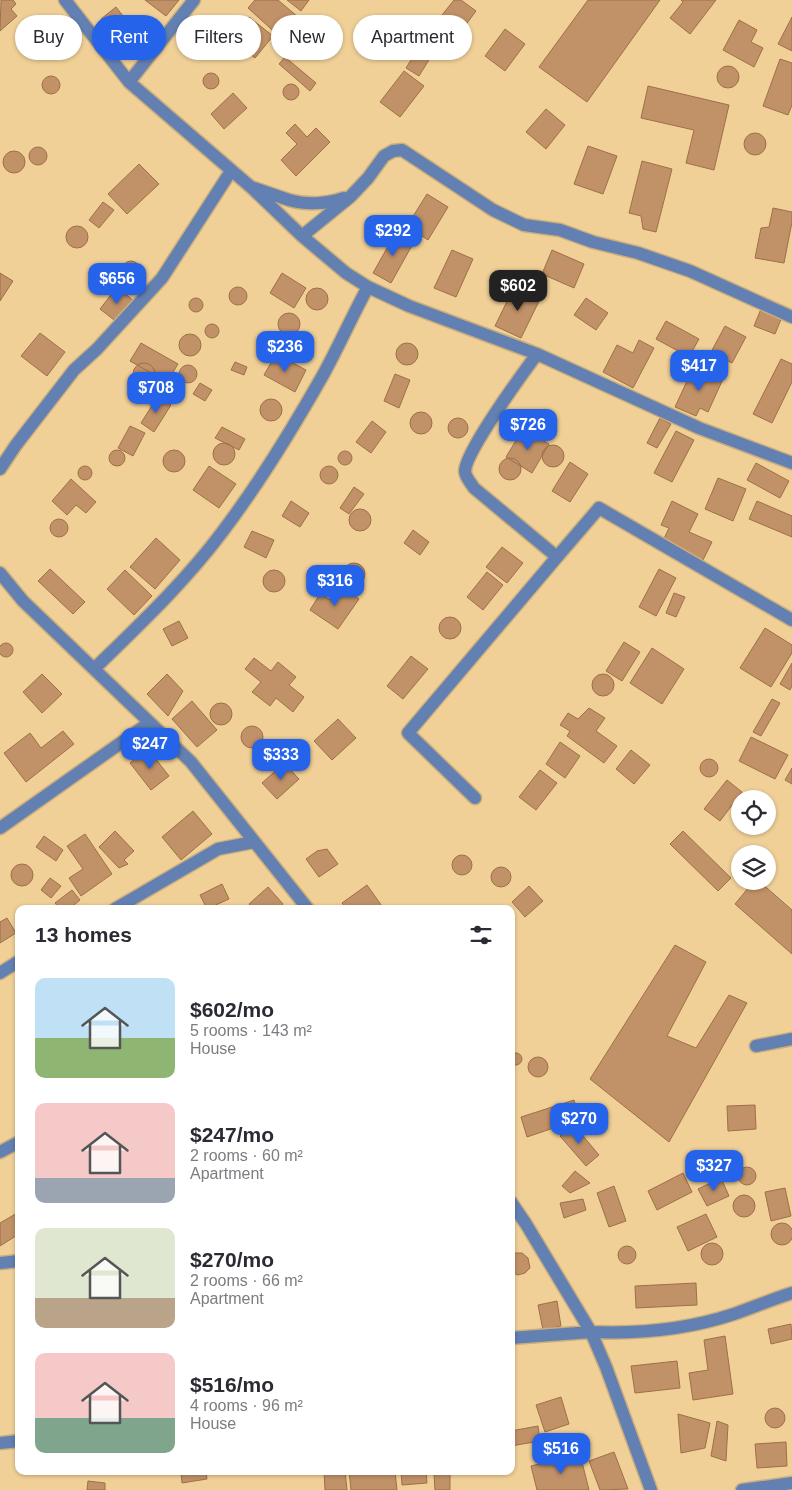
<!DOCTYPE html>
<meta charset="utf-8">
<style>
body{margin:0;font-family:Arial,sans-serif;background:#f7f7f7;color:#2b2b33;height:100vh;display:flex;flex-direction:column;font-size:19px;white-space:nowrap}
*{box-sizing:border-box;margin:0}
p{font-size:16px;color:#7c7c81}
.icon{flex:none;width:28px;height:28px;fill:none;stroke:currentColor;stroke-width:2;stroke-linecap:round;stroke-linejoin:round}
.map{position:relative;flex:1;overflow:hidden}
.drawer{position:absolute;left:15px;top:905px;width:500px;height:570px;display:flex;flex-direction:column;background:#fff;border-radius:10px;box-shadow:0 1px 4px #0004}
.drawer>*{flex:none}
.banner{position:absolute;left:15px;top:15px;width:500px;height:45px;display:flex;gap:10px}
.buttons{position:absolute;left:731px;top:790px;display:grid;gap:10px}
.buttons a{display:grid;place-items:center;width:45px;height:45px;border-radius:50%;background:#fff;box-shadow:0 1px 4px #0004;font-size:25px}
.price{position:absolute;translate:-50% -42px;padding:0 11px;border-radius:10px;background:#2563eb;color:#fff;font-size:16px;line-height:32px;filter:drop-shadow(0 1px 2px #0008)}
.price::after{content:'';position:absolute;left:50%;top:30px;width:15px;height:11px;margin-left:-8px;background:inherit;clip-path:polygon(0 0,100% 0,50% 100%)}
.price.selected{background:#222;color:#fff}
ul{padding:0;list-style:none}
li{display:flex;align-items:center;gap:15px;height:125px;padding:0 20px}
li span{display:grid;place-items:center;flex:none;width:140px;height:100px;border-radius:10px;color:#555}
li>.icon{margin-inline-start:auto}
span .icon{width:60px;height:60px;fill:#fffc;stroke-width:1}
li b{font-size:21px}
h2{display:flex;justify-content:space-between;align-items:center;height:60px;padding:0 20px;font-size:21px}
.tag{padding:0 18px;border-radius:22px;background:#fff;box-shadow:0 1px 4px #0004;font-size:18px;line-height:45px}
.tag.selected{background:#2563eb;color:#fff}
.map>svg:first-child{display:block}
</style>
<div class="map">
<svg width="792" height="1490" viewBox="0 0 792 1490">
<rect width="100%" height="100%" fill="#f0d097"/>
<path fill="#c19167" stroke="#9e7047" d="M1,0h12l3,4 -5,5 6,7 -17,15z
M145,0h34l-13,16z
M255,0h23l20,17 -18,20 -32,-29z
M287,0h22l-8,11z
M454,0h7l15,11 -14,19 -20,-15z
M588,0h72l-73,102 -48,-35z
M681,0h35l-26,34 -20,-16 13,-16z
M116,7l28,36 -14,12 -29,-36z
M249,17l24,19 -18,22 -24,-18z
M792,17v34l-14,-7z
M414 28a10 10 0 1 1 20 0a10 10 0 1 1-20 0Z
M739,20l18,10 -6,12 12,6 -9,19 -31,-17z
M505,29l20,15 -20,27 -20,-15z
M419,47l13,8 -13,21 -13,-8z
M285,57l31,26 -6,8 -31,-27z
M780,59l12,4v42l-4,10 -25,-9z
M717 77a11 11 0 1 1 22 0a11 11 0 1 1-22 0Z
M404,71l20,15 -24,31 -20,-15z
M203 81a8 8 0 1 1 16 0a8 8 0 1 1-16 0Z
M42 85a9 9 0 1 1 18 0a9 9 0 1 1-18 0Z
M283 92a8 8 0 1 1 16 0a8 8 0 1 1-16 0Z
M648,86l81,19 -15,65 -28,-7 8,-33 -53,-12z
M233,93l14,15 -23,21 -13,-15z
M546,109l19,16 -19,24 -20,-17z
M295,124l12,13 9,-9 14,14 -34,34 -15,-16 16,-16 -11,-11z
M744 144a11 11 0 1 1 22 0a11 11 0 1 1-22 0Z
M588,146l29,10 -14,38 -29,-10z
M29 156a9 9 0 1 1 18 0a9 9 0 1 1-18 0Z
M3 162a11 11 0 1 1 22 0a11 11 0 1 1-22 0Z
M642,161l30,8 -16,63 -13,-3 -2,-13 -12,-3z
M139,164l20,20 -32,30 -19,-20z
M427,194l21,13 -20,33 -21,-14z
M103,202l11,8 -15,18 -10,-8z
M773,208l19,4v10l-8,41 -29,-5 6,-30 8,-1z
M66 237a11 11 0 1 1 22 0a11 11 0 1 1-22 0Z
M396,232l18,10 -23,41 -18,-10z
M452,250l21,9 -17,38 -22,-9z
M552,250l32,14 -10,24 -32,-14z
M122 270a9 9 0 1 1 18 0a9 9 0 1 1-18 0Z
M0,273l13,8 -13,20z
M282,273l24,15 -12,20 -24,-15z
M515,285l26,12 -20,41 -26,-12z
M229 296a9 9 0 1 1 18 0a9 9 0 1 1-18 0Z
M117,287l18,15 -17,21 -18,-14z
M306 299a11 11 0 1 1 22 0a11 11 0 1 1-22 0Z
M189 305a7 7 0 1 1 14 0a7 7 0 1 1-14 0Z
M586,298l22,15 -12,17 -22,-15z
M761,309l21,8 -7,17 -21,-8z
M278 324a11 11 0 1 1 22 0a11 11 0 1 1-22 0Z
M666,321l33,18 -10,18 -33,-18z
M205 331a7 7 0 1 1 14 0a7 7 0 1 1-14 0Z
M725,326l21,11 -14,26 -21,-11z
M40,333l25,19 -18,24 -26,-20z
M179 345a11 11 0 1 1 22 0a11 11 0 1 1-22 0Z
M639,340l15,8 -21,40 -30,-16 14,-27 16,8z
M396 354a11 11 0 1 1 22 0a11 11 0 1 1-22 0Z
M141,343l37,21 -11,18 -37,-21z
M276,354l30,16 -11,22 -31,-17z
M781,359l11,5v18l-20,41 -19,-9z
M235,362l12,5 -3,8 -13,-5z
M133 374a11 11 0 1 1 22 0a11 11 0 1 1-22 0Z
M179 374a9 9 0 1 1 18 0a9 9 0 1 1-18 0Z
M694,366l29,13 -15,33 -8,-4 -4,8 -21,-9z
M395,374l15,6 -11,28 -15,-7z
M200,383l12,7 -7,11 -12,-7z
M158,396l13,9 -17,27 -13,-9z
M260 410a11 11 0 1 1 22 0a11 11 0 1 1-22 0Z
M410 423a11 11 0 1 1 22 0a11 11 0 1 1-22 0Z
M448 428a10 10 0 1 1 20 0a10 10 0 1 1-20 0Z
M660,418l11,6 -14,24 -10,-5z
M372,421l14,11 -15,21 -15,-11z
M130,426l15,7 -12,23 -15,-8z
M222,427l23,12 -6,11 -24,-12z
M523,429l26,15 -17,29 -26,-16z
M676,431l18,9 -22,42 -18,-9z
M213 454a11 11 0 1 1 22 0a11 11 0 1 1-22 0Z
M542 456a11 11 0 1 1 22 0a11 11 0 1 1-22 0Z
M109 458a8 8 0 1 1 16 0a8 8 0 1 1-16 0Z
M163 461a11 11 0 1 1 22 0a11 11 0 1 1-22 0Z
M338 458a7 7 0 1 1 14 0a7 7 0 1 1-14 0Z
M499 469a11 11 0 1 1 22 0a11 11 0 1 1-22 0Z
M570,462l18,12 -18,28 -18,-11z
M756,463l33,18 -9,17 -33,-18z
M78 473a7 7 0 1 1 14 0a7 7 0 1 1-14 0Z
M209,466l27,18 -17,24 -26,-18z
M320 475a9 9 0 1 1 18 0a9 9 0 1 1-18 0Z
M718,478l28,11 -13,32 -28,-12z
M71,479l25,23 -10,11 -10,-8 -9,10 -15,-14z
M354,487l10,7 -15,20 -9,-6z
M291,501l18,12 -9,14 -18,-11z
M672,501l26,13 -9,18 23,10 -10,20 -40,-19 7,-15 -8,-3z
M757,501l35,15v21l-43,-18z
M349 520a11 11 0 1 1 22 0a11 11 0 1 1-22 0Z
M50 528a9 9 0 1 1 18 0a9 9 0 1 1-18 0Z
M413,530l16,12 -9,13 -16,-12z
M252,531l22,9 -8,18 -22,-11z
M156,538l24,22 -25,29 -25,-22z
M502,547l21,16 -16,20 -21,-16z
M343 574a11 11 0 1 1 22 0a11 11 0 1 1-22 0Z
M50,569l35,33 -12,12 -35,-33z
M659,569l17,9 -20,38 -17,-9z
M263 581a11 11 0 1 1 22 0a11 11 0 1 1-22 0Z
M125,570l27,26 -18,19 -27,-26z
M487,572l16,13 -20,25 -16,-13z
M342,587l17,12 -21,30 -28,-19 10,-16 10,6z
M674,593l11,4 -9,20 -10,-4z
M439 628a11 11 0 1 1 22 0a11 11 0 1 1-22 0Z
M179,621l9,17 -16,8 -9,-17z
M765,628l27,17v8l-21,34 -31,-19z
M624,642l16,10 -18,29 -16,-10z
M-1 650a7 7 0 1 1 14 0a7 7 0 1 1-14 0Z
M652,648l32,21 -22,35 -32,-21z
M411,656l17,13 -25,30 -16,-13z
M254,658l17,13 7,-9 18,15 -7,8 15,12 -11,15 -17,-14 -6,8 -18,-14 9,-10 -16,-13z
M792,663v23l-2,4 -10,-6z
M42,674l20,20 -20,19 -19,-21z
M167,674l16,17 -15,25 -21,-22z
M592 685a11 11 0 1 1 22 0a11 11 0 1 1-22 0Z
M772,699l8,4 -19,33 -8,-4z
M192,701l25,29 -20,17 -25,-28z
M210 714a11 11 0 1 1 22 0a11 11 0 1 1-22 0Z
M589,708l16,10 -9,13 21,15 -13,17 -37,-27 3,-5 -10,-6 8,-12 10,6z
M338,719l18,19 -24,22 -18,-19z
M241 737a11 11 0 1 1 22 0a11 11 0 1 1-22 0Z
M63,731l11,13 -48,38 -22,-29 26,-20 11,15z
M751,737l37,18 -13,24 -36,-18z
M560,742l20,14 -15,22 -19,-14z
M148,749l21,27 -18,14 -21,-27z
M631,750l19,15 -16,19 -18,-15z
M700 768a9 9 0 1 1 18 0a9 9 0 1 1-18 0Z
M284,763l15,16 -22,20 -15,-16z
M792,768v16l-7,-4z
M540,770l17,13 -21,27 -17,-13z
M727,780l15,12 -22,29 -16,-12z
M193,811l19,23 -31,26 -19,-23z
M115,831l19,20 -10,9 4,4 -9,4 -20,-21z
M683,831l48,47 -13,13 -48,-47z
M85,834l27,40 -31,22 -12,-18 14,-9 -16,-23z
M44,836l19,14 -7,11 -20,-14z
M327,849l11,15 -19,13 -13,-18 11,-8z
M452 865a10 10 0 1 1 20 0a10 10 0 1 1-20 0Z
M11 875a11 11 0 1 1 22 0a11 11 0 1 1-22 0Z
M491 877a10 10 0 1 1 20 0a10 10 0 1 1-20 0Z
M50,878l11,8 -10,12 -10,-8z
M754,881h5l33,29v44l-57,-50z
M222,884l7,15 -22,10 -7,-14z
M367,885l17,24h-37l-5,-6z
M529,886l14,15 -18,16 -13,-15z
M268,887l15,17 -6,5h-23l-5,-5z
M72,890l8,10 -11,9h-9l-5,-6z
M7,918l9,15 -16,10v-21z
M675,945l31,17 -39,74 29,12 33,-53 18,8 -78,139 -79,-63z
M510 1059a6 6 0 1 1 12 0a6 6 0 1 1-12 0Z
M528 1067a10 10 0 1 1 20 0a10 10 0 1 1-20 0Z
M574,1100l6,19 -53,18 -6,-20z
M755,1105l1,24 -28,2 -1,-25z
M573,1124l26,31 -13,11 -26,-30z
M738 1176a9 9 0 1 1 18 0a9 9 0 1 1-18 0Z
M575,1171l15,12 -20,10 -8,-7z
M683,1173l9,19 -35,18 -9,-19z
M721,1178l8,18 -22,10 -9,-17z
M614,1186l12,35 -17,6 -12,-34z
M785,1188l6,28 -20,5 -6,-29z
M733 1206a11 11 0 1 1 22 0a11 11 0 1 1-22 0Z
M583,1199l3,11 -22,8 -4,-15z
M19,1212v22l-19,12v-23z
M706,1214l11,23 -29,14 -11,-24z
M771 1234a11 11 0 1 1 22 0a11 11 0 1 1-22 0Z
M701 1254a11 11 0 1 1 22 0a11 11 0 1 1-22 0Z
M618 1255a9 9 0 1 1 18 0a9 9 0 1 1-18 0Z
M515,1253h7l6,5 2,10 -5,5 -7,2 -7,-3v-17z
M696,1283l1,22 -61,3 -1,-22z
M557,1301l4,25 -18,4 -5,-25z
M791,1324l1,15 -21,5 -3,-15z
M725,1336l8,58 -40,6 -4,-27 19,-3 -4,-30z
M677,1361l3,27 -45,5 -4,-27z
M561,1397l8,27 -24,8 -9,-27z
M765 1418a10 10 0 1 1 20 0a10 10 0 1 1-20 0Z
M678,1414l32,9 -5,25 -24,5z
M717,1421l11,4 -2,36 -15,-5z
M538,1426l2,15 -29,5v-15z
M786,1442l1,24 -30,2 -2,-24z
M614,1452l14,37 -28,1 -11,-29z
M580,1454l9,36h-52l-6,-24z
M188,1471h18l1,8 -25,4 -1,-11z
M324,1471h21l2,19h-22z
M349,1471h46l2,19h-46z
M401,1471h25l1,12 -25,2z
M434,1474h16v16h-15z
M88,1481l17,2v7h-18z"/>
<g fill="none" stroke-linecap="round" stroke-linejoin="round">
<g stroke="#caae7c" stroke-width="15">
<path id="minor" d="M65,0l64,82 123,106 50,48 44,37 22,14 41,19 128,48 162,74 93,35
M129,82l65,-82
M254,188c12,4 23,8 35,12 17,5 38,4 55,-2
M302,236l48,-39 18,-19 16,-22 9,-5 9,-1 91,60 31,15 36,5 33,12 45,11 52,18 102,46
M537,354c-14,19 -71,97 -72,117 0,6 6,12 9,17l83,69 42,-49 193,112
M0,469l16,-24 58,-75 23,-21 65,-71 69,-107
M0,573l23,28 168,161 117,147
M94,669c45,-44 91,-87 129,-138 37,-49 70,-103 100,-156 16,-29 29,-59 45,-88
M475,798l-67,-65 149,-176
M0,828l149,-105
M115,909l103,-60 36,-7
M0,973l19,-12
M756,1046l36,-7
M0,1152l19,-10
M511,1202l15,22 65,108c48,2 98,-3 143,-18 20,-7 39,-15 58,-21
M0,1263l19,-2
M511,1338l80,-6 15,35 45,123
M0,1443l19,-2
M742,1490l50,-7"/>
</g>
<use href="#minor" stroke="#6380b3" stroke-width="12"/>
</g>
</svg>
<div class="buttons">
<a><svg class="icon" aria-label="locate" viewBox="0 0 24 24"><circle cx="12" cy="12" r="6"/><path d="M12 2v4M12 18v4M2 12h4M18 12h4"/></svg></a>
<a><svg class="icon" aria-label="layers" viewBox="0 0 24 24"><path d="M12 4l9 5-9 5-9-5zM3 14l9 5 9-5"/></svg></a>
</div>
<b class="price" style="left:393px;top:257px">$292</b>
<b class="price" style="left:117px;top:305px">$656</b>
<b class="price selected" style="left:518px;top:312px">$602</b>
<b class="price" style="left:285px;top:373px">$236</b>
<b class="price" style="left:699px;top:392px">$417</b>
<b class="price" style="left:156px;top:414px">$708</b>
<b class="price" style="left:528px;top:451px">$726</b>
<b class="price" style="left:335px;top:607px">$316</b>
<b class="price" style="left:150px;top:770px">$247</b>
<b class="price" style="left:281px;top:781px">$333</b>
<b class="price" style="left:579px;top:1145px">$270</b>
<b class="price" style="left:714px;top:1192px">$327</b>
<b class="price" style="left:561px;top:1475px">$516</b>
<div class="banner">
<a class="tag">Buy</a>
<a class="tag selected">Rent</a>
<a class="tag">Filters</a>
<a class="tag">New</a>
<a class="tag">Apartment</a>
</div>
<section class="drawer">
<h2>13 homes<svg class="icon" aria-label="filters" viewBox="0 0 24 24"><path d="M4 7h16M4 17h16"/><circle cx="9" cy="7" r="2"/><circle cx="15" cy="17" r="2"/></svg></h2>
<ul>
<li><span style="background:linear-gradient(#bfe0f5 60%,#8fb573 0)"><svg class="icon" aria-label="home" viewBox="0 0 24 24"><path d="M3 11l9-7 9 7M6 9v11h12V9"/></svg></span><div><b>$602/mo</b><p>5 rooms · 143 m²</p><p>House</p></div></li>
<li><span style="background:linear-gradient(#f6c9c9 75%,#9aa5b1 0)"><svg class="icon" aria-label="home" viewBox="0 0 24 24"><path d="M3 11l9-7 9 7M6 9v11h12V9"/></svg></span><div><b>$247/mo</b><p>2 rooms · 60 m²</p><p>Apartment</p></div></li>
<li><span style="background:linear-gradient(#dfe7d0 70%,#b9a48a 0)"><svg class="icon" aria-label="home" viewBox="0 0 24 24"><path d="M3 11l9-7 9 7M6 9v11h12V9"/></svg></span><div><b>$270/mo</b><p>2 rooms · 66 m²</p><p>Apartment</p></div></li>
<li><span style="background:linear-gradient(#f6c9c9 65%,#7fa58c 0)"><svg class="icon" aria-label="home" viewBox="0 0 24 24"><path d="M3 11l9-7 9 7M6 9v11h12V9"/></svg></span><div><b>$516/mo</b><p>4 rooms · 96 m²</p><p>House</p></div></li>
</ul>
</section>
</div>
